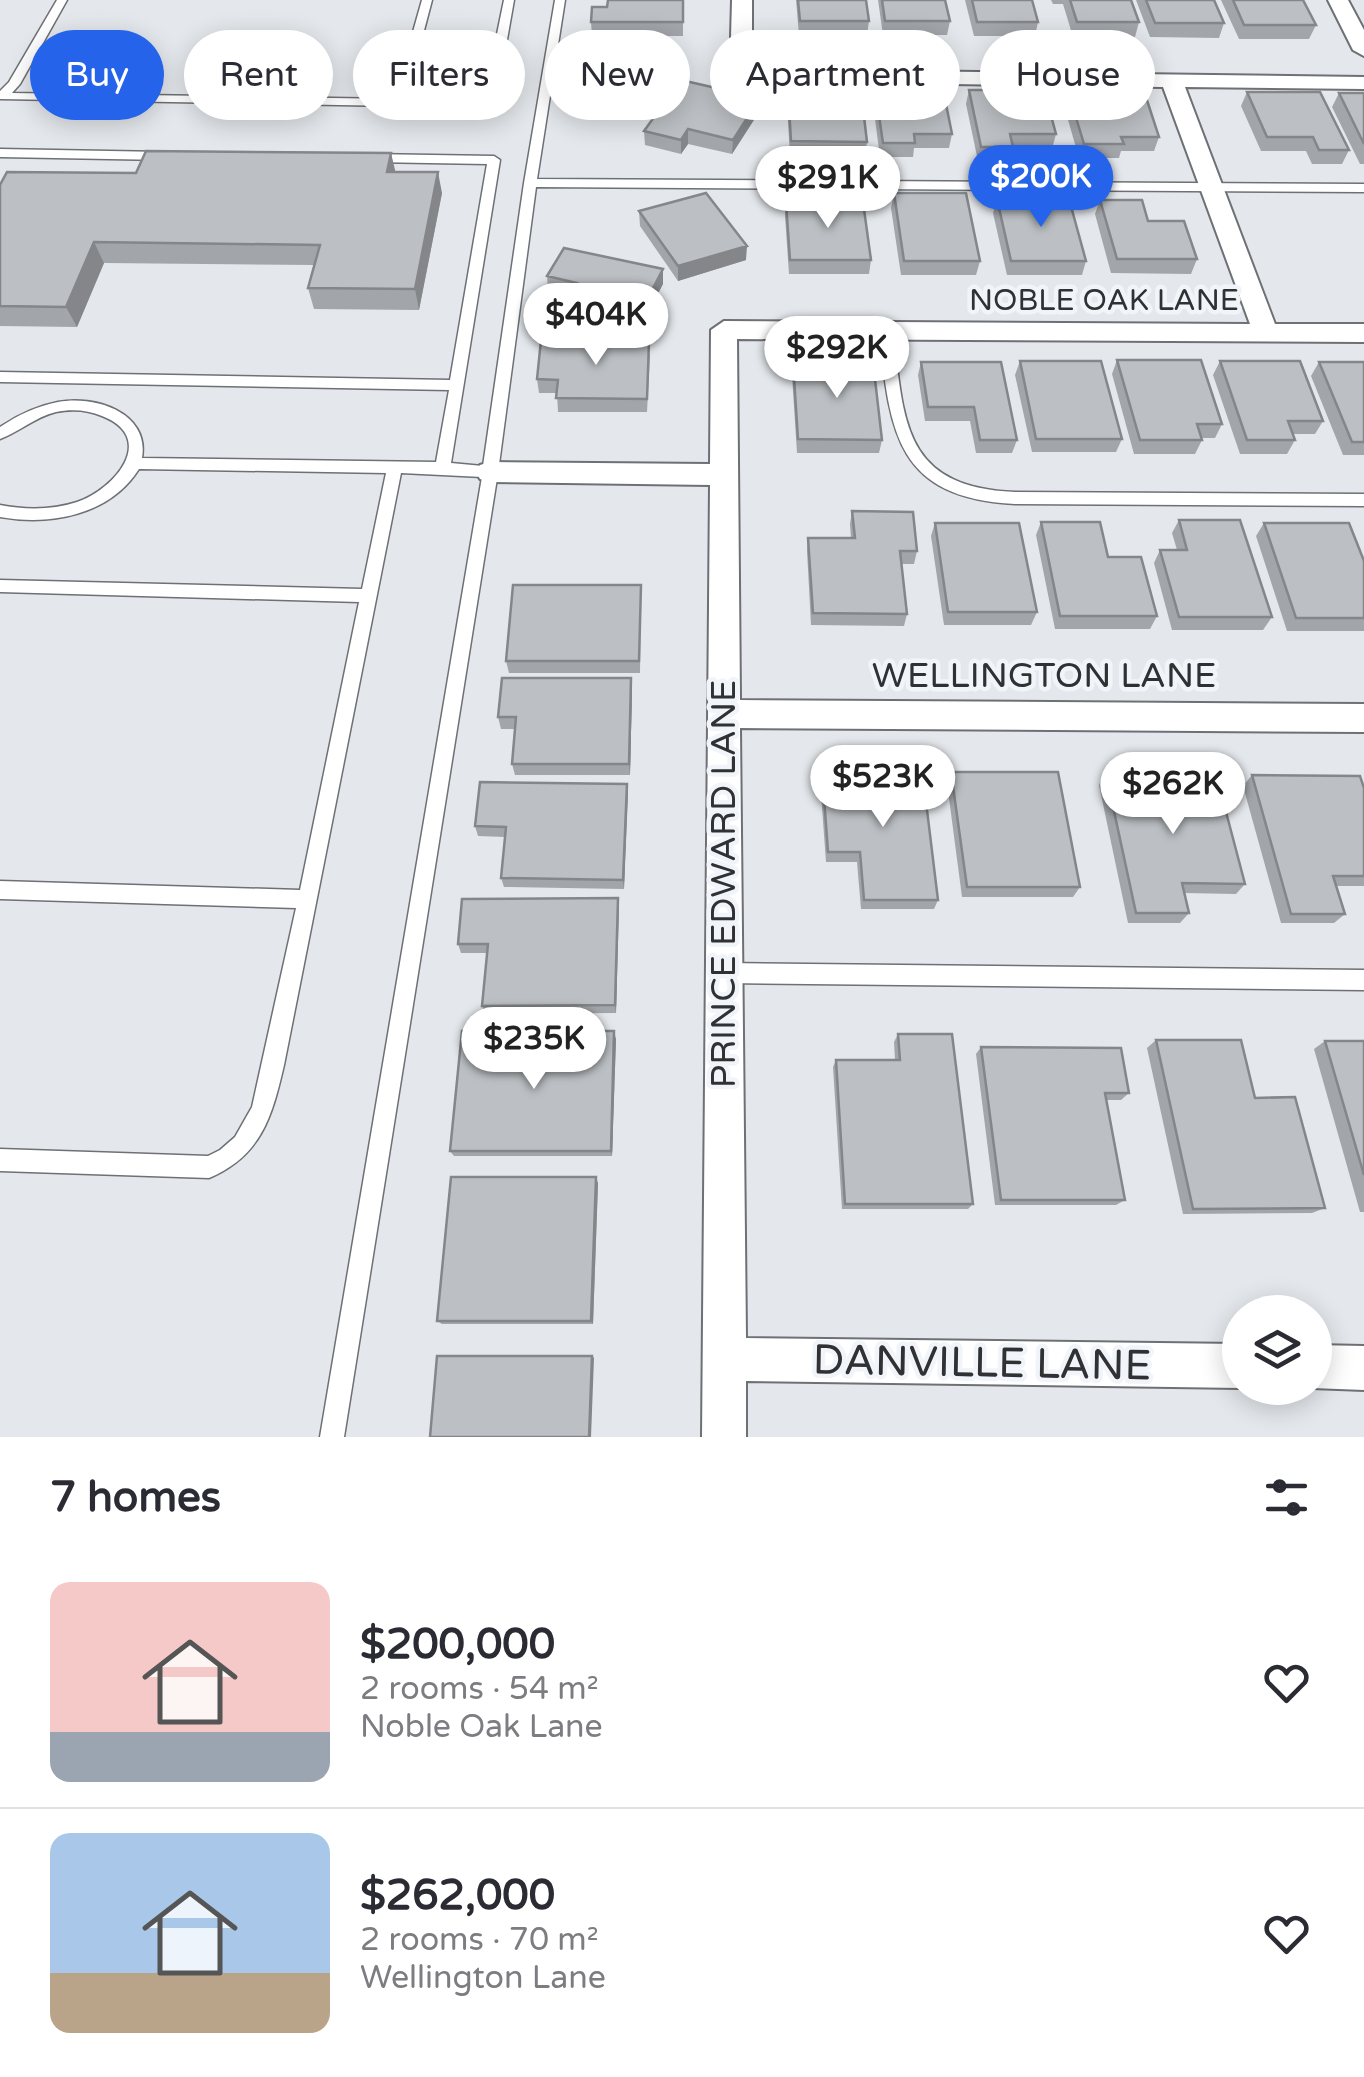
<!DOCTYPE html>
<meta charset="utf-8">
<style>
body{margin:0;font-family:"Varela Round",sans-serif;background:#f2f2f3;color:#2b2b33;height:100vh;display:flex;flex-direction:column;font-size:38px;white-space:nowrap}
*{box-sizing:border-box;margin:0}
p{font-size:32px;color:#7c7c81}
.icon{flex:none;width:55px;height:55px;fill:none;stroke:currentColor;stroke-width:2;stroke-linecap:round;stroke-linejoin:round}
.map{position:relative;height:1437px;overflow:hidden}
.sheet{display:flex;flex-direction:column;background:#fff;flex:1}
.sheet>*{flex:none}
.hud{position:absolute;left:30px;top:30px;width:1305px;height:90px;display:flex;gap:20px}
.fabs{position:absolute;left:1222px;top:1295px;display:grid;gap:20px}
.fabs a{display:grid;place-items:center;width:110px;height:110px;border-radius:50%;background:#fff;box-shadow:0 5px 25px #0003;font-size:50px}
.price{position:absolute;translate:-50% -85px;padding:0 22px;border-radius:35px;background:#fff;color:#222;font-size:32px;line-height:65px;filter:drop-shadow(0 2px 5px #0008)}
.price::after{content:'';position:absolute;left:50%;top:60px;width:30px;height:22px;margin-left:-15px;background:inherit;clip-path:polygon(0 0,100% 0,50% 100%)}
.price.active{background:#2563eb;color:#fff}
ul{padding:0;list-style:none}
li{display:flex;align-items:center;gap:30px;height:250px;padding:0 50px}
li+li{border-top:2px solid #e1e1e2}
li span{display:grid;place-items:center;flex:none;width:280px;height:200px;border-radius:20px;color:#555}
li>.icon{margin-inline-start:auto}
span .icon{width:120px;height:120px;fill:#fffc;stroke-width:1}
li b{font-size:42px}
h2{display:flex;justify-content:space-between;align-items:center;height:120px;padding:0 50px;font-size:42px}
.pill{padding:0 35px;border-radius:45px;background:#fff;box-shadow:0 5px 25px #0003;font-size:35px;line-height:90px}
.pill.active{background:#2563eb;color:#fff}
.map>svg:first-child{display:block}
</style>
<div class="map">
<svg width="1364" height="1437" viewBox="0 0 1364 1437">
<rect width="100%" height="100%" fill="#e4e8ec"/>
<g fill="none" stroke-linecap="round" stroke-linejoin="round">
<g stroke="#6d7074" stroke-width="3">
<path id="lane" d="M57,0h10l-47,84 -8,9 382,6 28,-99h10l-26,99h46l28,-7 10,-24 14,-68h10l-12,68 -11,26 -39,13 -452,-8v-8l9,-9z
M555,0h10l-28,179 827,5v8l-828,-5 -38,285 -154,965h-24l162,-960 -81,-4 -117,592c-12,52 -23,91 -75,113l-209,-7v-22l208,7 12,-6 15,-13 17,-30 44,-199 -296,-9v-18l300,9 59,-288 -359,-10v-12l362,9 24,-116 -247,-4c-29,46 -88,57 -139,48v-12c26,5 52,5 77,-3 38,-13 81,-64 25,-86 -14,-6 -31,-7 -46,-4 -21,5 -37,20 -56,27v-12c18,-12 37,-21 58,-25 36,-7 92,10 84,56l294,4 13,-72 -449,-8v-10l450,8 37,-216 -117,-2 -6,-4 6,-4 124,2 6,4 -49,303 32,3 41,-283z
M0,149l164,3 6,4 -6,4 -164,-3z
M886,326l7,5c11,92 10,156 122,161l349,2v12l-349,-2c-120,-6 -125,-73 -136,-173z
M725,963l639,7v20l-639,-7 -7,-3 -3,-7 3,-7z"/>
</g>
<g stroke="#6d7074" stroke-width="4">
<path id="street" d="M732,0h20v69l612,8v12l-179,-2 90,237h89v18l-627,-3 3,361 624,4v28l-624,-4 6,610 494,6v44l-494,-7v56h-44l8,-952 -220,-3 -10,-3 -4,-7 4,-7 10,-3 220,2 1,-134 13,-9 526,3 -87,-237 -422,-6 -11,-6z
M1328,0h20l16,30v26l-11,-6z
M1315,1345l49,1v44l-52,-2h3z"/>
</g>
<use href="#lane" fill="#fff" fill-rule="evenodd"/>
<use href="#street" fill="#fff" fill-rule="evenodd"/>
</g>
<path fill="#a2a5a9" d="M683,0v36h-91l-1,-14 16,-15z
M796,0h70l3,21 -2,14h-68z
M878,0h67l5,21 -3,14h-64z
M965,0h67l6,22 -3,14h-61z
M1051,0h80l8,22 -4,15h-62l-10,-33h-10z
M1136,0h78l10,23 -5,15 -69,-1z
M1221,0h82l13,25 -7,14h-70z
M594,58l92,23 73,31 -27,42 -44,-10 -7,10 -36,-9 -1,-14 26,-35 -33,6 1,11 -32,7 -13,-23 -1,-15 8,-1 -5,-9z
M875,89l77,45 -3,14h-35l-1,9h-33l-7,-53z
M969,90l87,44 -4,15h-39l-4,12h-31l-12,-57z
M788,91l79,51 -2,14h-75l-3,-51z
M1068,91l91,46 -5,14h-33l-2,7h-40l-15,-52z
M1247,92l102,58 -7,14h-30l-6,-13h-45l-20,-45z
M1339,93h25v71h-4l-28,-57z
M395,172l47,21 -23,117 -105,-1 -6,-21 6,-23 -210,-2 -27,64 -77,-1v-141l136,-12z
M894,193l86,68 -4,14h-75l-10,-67z
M997,199l89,62 -4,14h-75l-14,-62z
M1100,200l48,21 49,38 -6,15 -80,-1 -16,-59z
M786,202l85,58 -2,14h-80l-4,-58z
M639,211l107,49 -68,21 -38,-55z
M547,276l116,8 -30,57 17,14 -3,57h-89l-1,-19h-18l-2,-14 81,-38 -58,-13 -1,-14 11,-19 -22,-5z
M1117,360l105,64 -7,14h-14l1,2 -7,14h-61l-22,-80z
M1020,361l102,78 -6,13h-84l-17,-77z
M1220,361l103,60 -8,13h-22l2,6 -8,14h-47l-27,-79z
M793,362l89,78 -3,13h-82l-5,-77z
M921,362l96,78 -5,13h-36l-6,-32h-45l-7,-46z
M1319,362h45v93h-21l-32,-79z
M852,511l65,40 -3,13h-12l5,50 -3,12 -93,-1 -4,-74 1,-13h43l-1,-14z
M1179,520l93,97 -9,13h-91l-18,-67 6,-13h17l-5,-17z
M1041,522l67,35 49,59 -7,13h-95l-19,-94z
M935,523l102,89 -6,13h-87l-13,-89z
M1264,523l100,38v70h-77l-31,-95z
M641,585l-1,88h-131l-3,-12z
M632,690l-2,85h-115l-3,-11 3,-35h-14l-3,-12z
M822,769l116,131 -4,9h-73l-4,-47h-31l-6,-82z
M951,772l129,115 -7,10h-111l-15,-114z
M1106,774l139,110 -9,10 -52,-1 5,20 -9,10h-52l-29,-138z
M1252,775l112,13v98h-28l9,28 -11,9h-53l-38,-137z
M627,784l-3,105 -120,-2 -3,-9 4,-41 -27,-1 -3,-10z
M618,898l-2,115 -131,1 -3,-8 5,-53h-26l-3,-9z
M898,1034l75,170 -5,5h-126l-9,-142 3,-7h59l-1,-18z
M616,1039l-4,117h-158l-4,-5z
M1156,1040l99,58 70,110 -13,5 -129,1 -36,-166z
M1325,1041h39v171h-4l-46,-163z
M981,1047l148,46 -8,7h-15l19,100 -9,5h-121l-19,-151z
M598,1183l-5,141h-151l-5,-3z"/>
<path fill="#848689" d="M686,78v14l-49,10 1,11 -32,7v-15l25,-16z
M760,98l-1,14 -27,42 1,-14z
M688,129v15l-7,10v-14z
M391,153l5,21 -9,-2z
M438,172l4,21 -23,117 -4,-21z
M94,242l10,21 -27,64 -11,-20z
M747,246l-1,14 -68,21v-15z
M663,269v15l-32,60v-14z
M631,678l1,12 -2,85 -1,-11z
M627,784l1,10 -4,95 -1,-9z
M618,898l1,10 -3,105 -1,-8z
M614,1031l2,8 -4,117 -1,-5z
M596,1177l2,6 -5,141 -2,-3z
M592,1356l2,2 -3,79h-2z"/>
<path fill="#bcc0c4" stroke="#848689" stroke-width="2.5" d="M608,0h75v22h-92l1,-15h15z
M798,0h68l3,21h-69z
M882,0h63l5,21h-65z
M972,0h60l6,22h-61z
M1070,0h61l8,22h-62z
M1146,0h68l10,23h-69z
M1233,0h70l13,25h-72z
M665,45l21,33 -55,11 6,10 -31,6 -14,-23 14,-3 -12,-21z
M681,80l79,18 -27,42 -45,-11 -7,11 -37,-9z
M875,89h68l9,45h-38l1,9h-32z
M969,90h75l12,44h-46l3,13h-32z
M788,91h73l6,51 -76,-1z
M1068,91h76l15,46h-38l3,7h-40z
M1247,92h73l29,58h-30l-6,-13h-46z
M1339,93h25v51z
M146,151l245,2 -4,19h51l-23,117 -107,-1 12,-43 -226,-3 -28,65 -66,-1v-121l7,-13 129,1z
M706,193l41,53 -69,20 -39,-55z
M894,193h72l14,68h-76z
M997,199h72l17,62h-75z
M1100,200h42l6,21h36l13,38h-80z
M786,202h77l8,58h-81z
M564,248l99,21 -32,61 -72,-16 18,-31 -30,-7z
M541,340l108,1 -2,58 -91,-1 2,-18 -21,-1z
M1117,360h84l21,64h-25l5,16h-62z
M1020,361h81l21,78h-86z
M1220,361h80l23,60h-35l7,19h-48z
M793,362h80l9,78 -84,-1z
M921,362h80l16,78h-37l-6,-33h-46z
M1319,362h45v80h-12z
M852,511l61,1 4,39h-17l7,63 -94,-1 -5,-75h47z
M1179,520h61l32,97h-93l-19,-67h27z
M1041,522h59l8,35h33l16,59h-97z
M935,523h84l18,89h-89z
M1264,523h85l15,38v57h-68z
M513,585h128l-2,76h-133z
M502,678h129l-2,86h-117l4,-47h-18z
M822,769h100l16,131h-74l-4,-48h-32z
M951,772h107l22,115h-113z
M1106,774h110l29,110 -63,-1 7,30h-53z
M1252,775l108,1 4,12v88h-31l12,38h-54z
M480,782l147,2 -4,96 -122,-2 5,-51 -31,-1z
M618,898l-3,107 -133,1 6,-62h-30l4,-45z
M462,1031h152l-3,120h-161z
M898,1034h54l21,170h-128l-9,-144h64z
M1156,1040h85l14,58 40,-1 30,111 -132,1z
M1325,1041h39v134z
M981,1047l140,1 8,45h-24l20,107h-124z
M451,1177h145l-5,144h-154z
M437,1356h155l-3,81h-159z"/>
<g text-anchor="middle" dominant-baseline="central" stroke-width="9" stroke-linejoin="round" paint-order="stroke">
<g font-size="30" fill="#303133" stroke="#f1f5fa">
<text x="1104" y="300">NOBLE OAK LANE</text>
</g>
<g font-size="35" fill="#303133" stroke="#f1f5fa">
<text x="1044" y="676">WELLINGTON LANE</text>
<text transform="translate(724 884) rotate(-90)">PRINCE EDWARD LANE</text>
</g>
<g font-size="42" fill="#303133" stroke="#f1f5fa">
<text transform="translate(982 1363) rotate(1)">DANVILLE LANE</text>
</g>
</g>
</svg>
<div class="fabs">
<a><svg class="icon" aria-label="layers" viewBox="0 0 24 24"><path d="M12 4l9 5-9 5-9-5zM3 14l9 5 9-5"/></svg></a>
</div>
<b class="price active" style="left:1041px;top:230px">$200K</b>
<b class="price" style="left:828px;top:231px">$291K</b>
<b class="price" style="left:596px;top:368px">$404K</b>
<b class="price" style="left:837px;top:401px">$292K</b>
<b class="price" style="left:883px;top:830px">$523K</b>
<b class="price" style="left:1173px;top:837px">$262K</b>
<b class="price" style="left:534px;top:1092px">$235K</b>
<div class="hud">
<a class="pill active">Buy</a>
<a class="pill">Rent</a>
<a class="pill">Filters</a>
<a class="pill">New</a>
<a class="pill">Apartment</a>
<a class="pill">House</a>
</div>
</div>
<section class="sheet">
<h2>7 homes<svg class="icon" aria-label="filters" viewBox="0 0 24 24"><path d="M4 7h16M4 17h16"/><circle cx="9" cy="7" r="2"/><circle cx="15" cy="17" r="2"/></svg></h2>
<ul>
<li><span style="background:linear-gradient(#f6c9c9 75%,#9aa5b1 0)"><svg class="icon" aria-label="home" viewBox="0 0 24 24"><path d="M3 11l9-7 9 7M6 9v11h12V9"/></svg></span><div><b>$200,000</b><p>2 rooms · 54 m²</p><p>Noble Oak Lane</p></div><svg class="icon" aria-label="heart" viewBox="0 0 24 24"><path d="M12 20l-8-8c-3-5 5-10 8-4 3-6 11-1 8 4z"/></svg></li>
<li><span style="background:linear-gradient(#a9c7e8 70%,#b9a48a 0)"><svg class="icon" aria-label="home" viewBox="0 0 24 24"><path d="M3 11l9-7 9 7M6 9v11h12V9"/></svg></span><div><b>$262,000</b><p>2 rooms · 70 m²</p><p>Wellington Lane</p></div><svg class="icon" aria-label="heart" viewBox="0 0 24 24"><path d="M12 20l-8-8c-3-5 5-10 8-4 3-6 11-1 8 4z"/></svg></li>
</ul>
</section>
